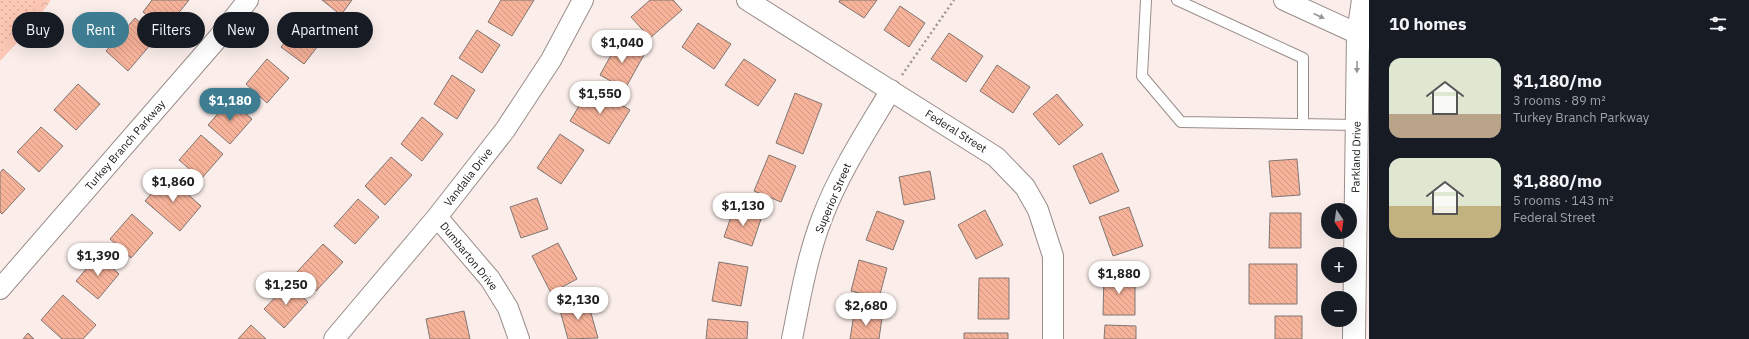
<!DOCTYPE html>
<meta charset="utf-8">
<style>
body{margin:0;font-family:"IBM Plex Sans",sans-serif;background:#20242c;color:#f1f3f6;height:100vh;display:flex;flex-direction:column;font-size:15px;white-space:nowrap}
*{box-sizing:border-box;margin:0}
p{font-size:13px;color:#9ea1a6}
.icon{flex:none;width:22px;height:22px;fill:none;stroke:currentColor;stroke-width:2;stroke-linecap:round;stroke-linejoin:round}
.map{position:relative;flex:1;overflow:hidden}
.panel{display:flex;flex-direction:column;background:#171b24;width:380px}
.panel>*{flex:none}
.guide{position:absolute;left:12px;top:12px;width:380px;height:36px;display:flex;gap:8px}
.needle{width:26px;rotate:167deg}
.controls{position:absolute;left:1321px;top:203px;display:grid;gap:8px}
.controls a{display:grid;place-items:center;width:36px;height:36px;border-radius:50%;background:#171b24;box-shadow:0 4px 16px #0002;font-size:20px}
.price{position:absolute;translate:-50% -34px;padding:0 9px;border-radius:14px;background:#fff;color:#222;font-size:13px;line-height:26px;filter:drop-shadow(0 1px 2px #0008)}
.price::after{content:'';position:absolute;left:50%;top:24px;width:12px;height:9px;margin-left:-6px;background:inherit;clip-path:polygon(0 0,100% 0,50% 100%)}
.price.selected{background:#3d7c91;color:#fff}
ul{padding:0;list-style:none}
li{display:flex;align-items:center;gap:12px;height:100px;padding:0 20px}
li span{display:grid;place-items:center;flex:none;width:112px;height:80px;border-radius:12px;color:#555}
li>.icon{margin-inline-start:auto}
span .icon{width:48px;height:48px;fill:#fffc;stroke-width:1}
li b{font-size:17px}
h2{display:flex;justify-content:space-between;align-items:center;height:48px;padding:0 20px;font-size:17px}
.chip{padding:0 14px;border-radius:18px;background:#171b24;box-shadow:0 4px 16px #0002;font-size:14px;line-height:36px}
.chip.selected{background:#3d7c91;color:#fff}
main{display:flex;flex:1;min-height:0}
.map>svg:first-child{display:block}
</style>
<main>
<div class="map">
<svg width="1369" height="339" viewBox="0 0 1369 339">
<defs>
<pattern id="forest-crowns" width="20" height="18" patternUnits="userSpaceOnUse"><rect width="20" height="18" fill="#fdc8b6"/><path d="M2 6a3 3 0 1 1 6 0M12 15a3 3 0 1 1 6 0" fill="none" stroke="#d8ab9c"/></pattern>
<pattern id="park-dots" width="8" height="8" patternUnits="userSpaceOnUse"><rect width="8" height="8" fill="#fdc8b6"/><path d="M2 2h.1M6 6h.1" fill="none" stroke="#d8ab9c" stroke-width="1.8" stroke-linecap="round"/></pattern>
<pattern id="building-back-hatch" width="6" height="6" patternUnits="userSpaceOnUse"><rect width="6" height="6" fill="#f7b29a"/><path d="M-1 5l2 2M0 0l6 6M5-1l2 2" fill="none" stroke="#d39884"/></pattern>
</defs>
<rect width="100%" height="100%" fill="#fbeeea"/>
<path fill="url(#forest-crowns)" d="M0,0h51l-20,28 -31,33z"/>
<path fill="url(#park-dots)" d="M0,0h42l-42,53z"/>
<path fill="url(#building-back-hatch)" stroke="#817672" d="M152,0h37l-23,29 -23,-17z
M322,0h30l-11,15z
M501,0h33l-22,36 -24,-14z
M650,0h23l9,10 -32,28 -19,-21z
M840,0h37l-13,18 -25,-16z
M900,6l25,17 -16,24 -25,-17z
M135,18l22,19 -29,34 -22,-20z
M302,21l22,17 -20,26 -23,-17z
M698,23l33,21 -17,25 -32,-22z
M477,30l23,15 -18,28 -23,-15z
M949,33l34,23 -17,26 -35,-23z
M620,39l25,14 -20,36 -25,-14z
M267,59l22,19 -22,25 -21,-19z
M744,59l32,21 -18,26 -33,-21z
M997,65l33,22 -17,26 -33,-22z
M452,75l23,15 -18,29 -23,-15z
M78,84l22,20 -24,26 -22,-20z
M591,86l39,24 -21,34 -39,-23z
M795,93l27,11 -19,50 -27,-11z
M1057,94l26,31 -24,20 -26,-31z
M230,100l22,19 -22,25 -22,-19z
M422,117l21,17 -21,27 -21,-17z
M41,127l22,19 -24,26 -22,-20z
M560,134l24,16 -23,34 -24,-16z
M201,135l22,19 -22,25 -22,-19z
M1102,153l17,38 -29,13 -17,-38z
M769,155l27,11 -15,36 -27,-11z
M391,157l21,18 -27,30 -20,-19z
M1297,159l3,36 -28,2 -3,-36z
M3,169l22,20 -23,25 -2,-2v-39z
M930,171l5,28 -31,6 -5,-28z
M167,176l34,30 -21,25 -35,-30z
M537,198l11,31 -27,9 -11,-31z
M358,199l21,18 -24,27 -21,-18z
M1129,207l14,39 -30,10 -14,-39z
M734,208l28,8 -10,30 -28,-9z
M985,210l18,35 -27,14 -18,-34z
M877,211l27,10 -11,29 -27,-10z
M1270,213h31v35h-32z
M132,214l21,19 -22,25 -21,-19z
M558,243l19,36 -26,14 -19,-37z
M323,244l20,18 -27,29 -20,-18z
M98,255l21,19 -21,25 -22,-18z
M859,260l28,8 -8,30 -28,-7z
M719,262l29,5 -7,39 -29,-5z
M1249,264h48v40h-48z
M1104,275l31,1v39h-32z
M979,278h30v41h-31z
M288,284l20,18 -24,26 -20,-19z
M63,295l33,30 -13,14h-21l-21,-19z
M587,299l11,39 -30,1 -9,-32z
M464,311l6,28h-40l-4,-20z
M854,314l28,4 -3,21h-29z
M1275,316h27v23h-27z
M708,319l40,3 -1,17h-41z
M251,325l15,14h-28z
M1105,325l31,1v13h-32z
M28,333l6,6h-11z
M964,333h44v6h-44z"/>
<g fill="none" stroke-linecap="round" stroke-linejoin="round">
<g stroke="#998d8a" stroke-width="12">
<path id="service" d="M1146,0l-4,76 39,46 176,3
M1177,0l126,58v66"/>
</g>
<g stroke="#998d8a" stroke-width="22">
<path id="minor" d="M747,0l249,157 29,30 13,23 15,46v83
M1284,0l85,39
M437,217l53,62 18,29 11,31
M0,289l218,-251 30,-38
M334,339l103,-122 68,-87 46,-70 32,-60
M792,339c8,-40 15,-82 30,-121 17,-45 44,-86 69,-128"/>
</g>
<g stroke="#998d8a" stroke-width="24">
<path id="tertiary" d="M1354,339l4,-305 5,-34"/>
</g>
<path stroke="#9e9591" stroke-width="2.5" stroke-dasharray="2 3" stroke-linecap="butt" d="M902,75l52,-75"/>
<use href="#service" stroke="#fff" stroke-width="10"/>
<use href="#minor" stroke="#fff" stroke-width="20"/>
<use href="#tertiary" stroke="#fff" stroke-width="22"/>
</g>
<defs><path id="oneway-solid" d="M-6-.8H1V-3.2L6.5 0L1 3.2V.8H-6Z"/></defs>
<g fill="#989695">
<use href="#oneway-solid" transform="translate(1319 16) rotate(25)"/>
<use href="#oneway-solid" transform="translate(1357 67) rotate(91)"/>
</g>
<g text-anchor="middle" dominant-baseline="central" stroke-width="4" stroke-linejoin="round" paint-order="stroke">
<g font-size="11" fill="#1a1614" stroke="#fff">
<text transform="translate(956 131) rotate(32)">Federal Street</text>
<text transform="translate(125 145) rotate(-49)">Turkey Branch Parkway</text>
<text transform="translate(1356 157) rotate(-89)">Parkland Drive</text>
<text transform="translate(468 177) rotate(-52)">Vandalia Drive</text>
<text transform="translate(833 198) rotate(-67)">Superior Street</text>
<text transform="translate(469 256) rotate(51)">Dumbarton Drive</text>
</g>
</g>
</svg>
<div class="controls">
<a><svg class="needle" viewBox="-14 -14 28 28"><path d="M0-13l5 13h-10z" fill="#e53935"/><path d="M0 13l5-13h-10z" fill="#9ea1a6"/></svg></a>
<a>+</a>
<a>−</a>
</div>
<b class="price" style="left:622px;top:64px">$1,040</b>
<b class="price" style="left:600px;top:115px">$1,550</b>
<b class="price selected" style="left:230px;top:122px">$1,180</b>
<b class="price" style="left:173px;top:203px">$1,860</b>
<b class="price" style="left:743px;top:227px">$1,130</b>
<b class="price" style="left:98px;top:277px">$1,390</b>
<b class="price" style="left:1119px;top:295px">$1,880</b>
<b class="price" style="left:286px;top:306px">$1,250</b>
<b class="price" style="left:578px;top:321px">$2,130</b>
<b class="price" style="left:866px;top:327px">$2,680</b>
<div class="guide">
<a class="chip">Buy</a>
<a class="chip selected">Rent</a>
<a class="chip">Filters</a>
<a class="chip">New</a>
<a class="chip">Apartment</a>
</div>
</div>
<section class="panel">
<h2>10 homes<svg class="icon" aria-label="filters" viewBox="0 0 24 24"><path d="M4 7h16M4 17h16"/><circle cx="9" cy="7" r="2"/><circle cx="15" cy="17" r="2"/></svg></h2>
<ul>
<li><span style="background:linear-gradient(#dfe7d0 70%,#b9a48a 0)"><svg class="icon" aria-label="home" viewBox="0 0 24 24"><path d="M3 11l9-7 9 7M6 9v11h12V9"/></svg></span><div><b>$1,180/mo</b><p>3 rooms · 89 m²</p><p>Turkey Branch Parkway</p></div></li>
<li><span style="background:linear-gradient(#dfe7d0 60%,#c2b280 0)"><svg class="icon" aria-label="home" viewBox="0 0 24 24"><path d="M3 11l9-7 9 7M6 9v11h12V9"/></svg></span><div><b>$1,880/mo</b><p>5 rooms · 143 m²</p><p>Federal Street</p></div></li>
</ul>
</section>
</main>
